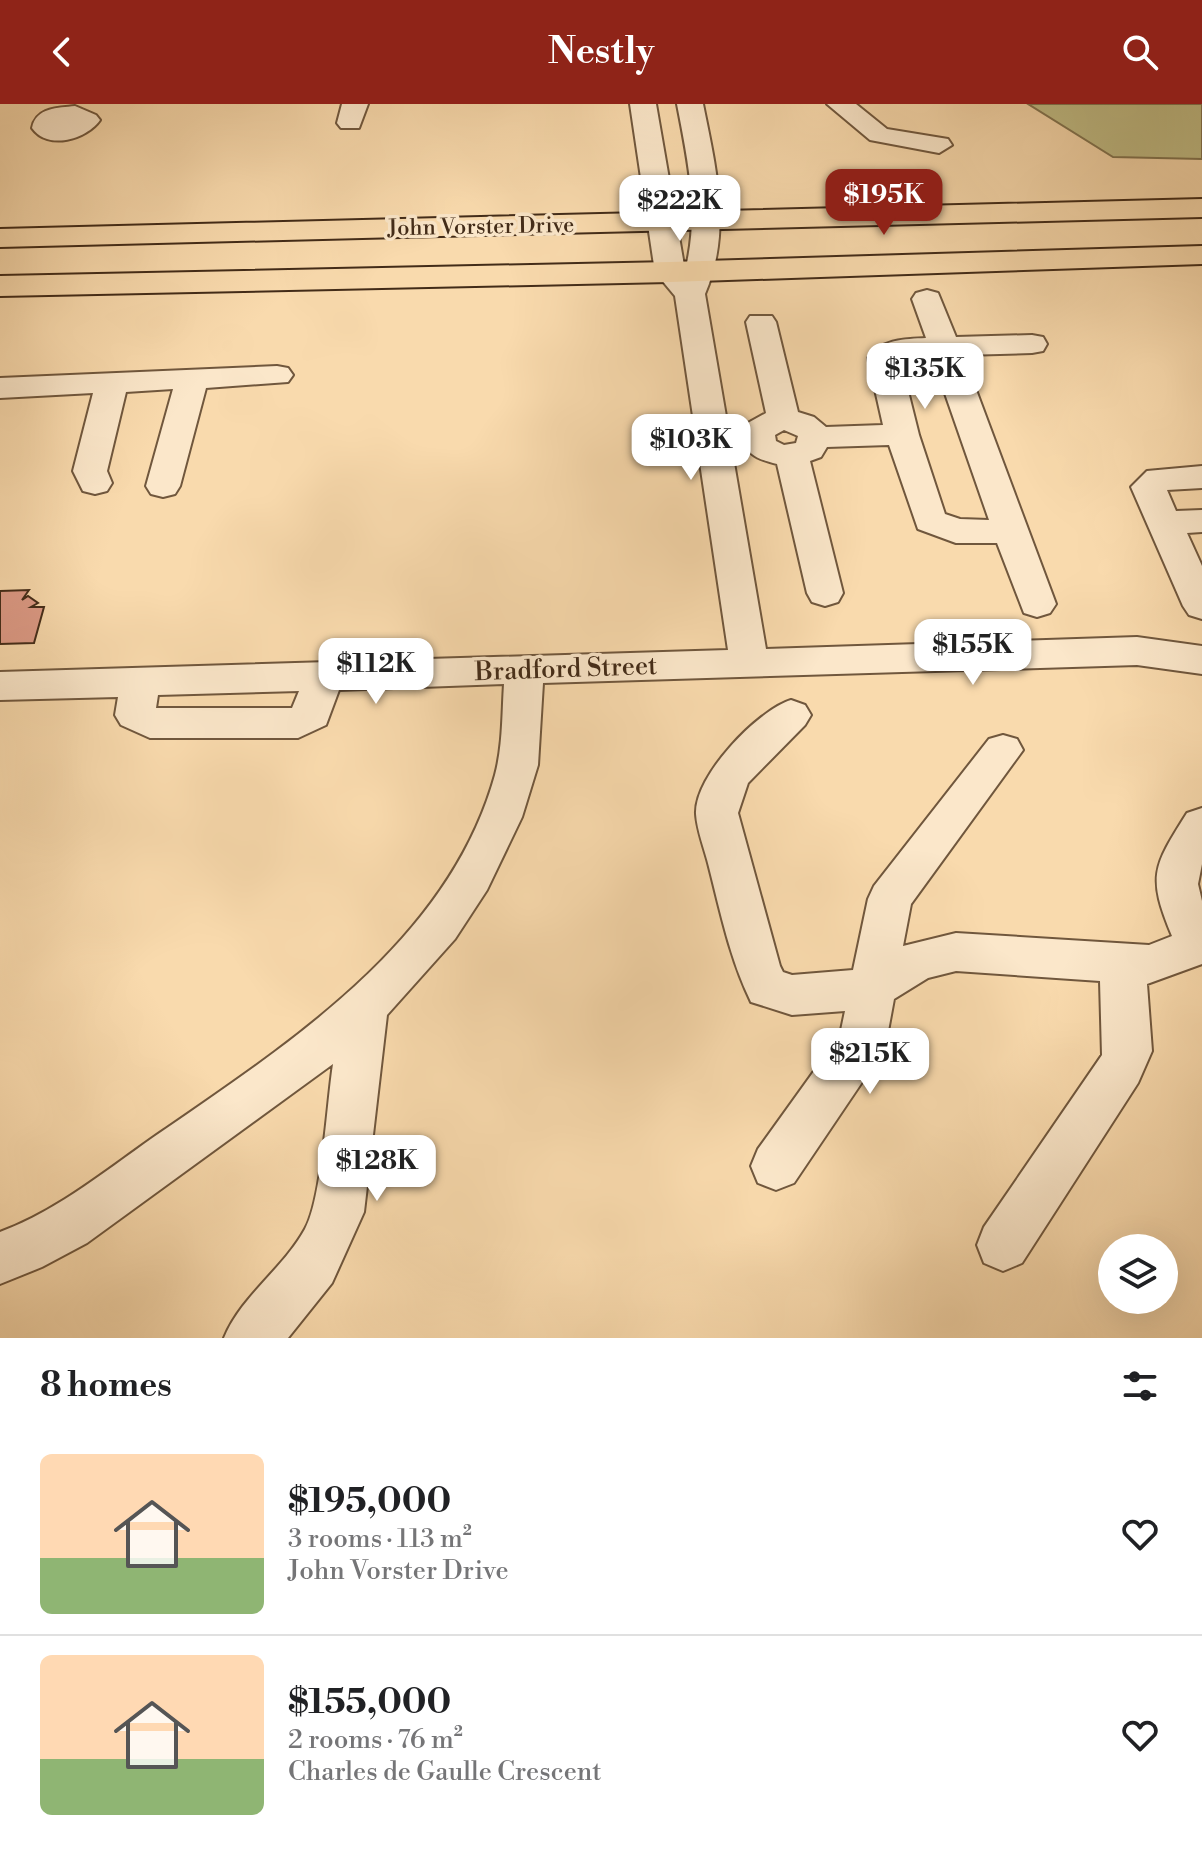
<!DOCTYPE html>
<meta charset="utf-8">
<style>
body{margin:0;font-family:"Libre Bodoni",serif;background:#f2f2f2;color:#202124;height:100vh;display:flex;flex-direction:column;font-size:30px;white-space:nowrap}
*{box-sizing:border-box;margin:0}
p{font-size:26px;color:#757577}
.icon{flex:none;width:44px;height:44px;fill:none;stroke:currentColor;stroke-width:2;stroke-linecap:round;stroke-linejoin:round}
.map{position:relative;height:1234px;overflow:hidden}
.details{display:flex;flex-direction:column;background:#fff;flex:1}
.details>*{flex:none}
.buttons{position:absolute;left:1098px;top:1130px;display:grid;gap:16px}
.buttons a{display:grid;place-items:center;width:80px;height:80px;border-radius:50%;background:#fff;box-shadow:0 8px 32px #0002;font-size:40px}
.price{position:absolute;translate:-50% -68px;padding:0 18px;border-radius:16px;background:#fff;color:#222;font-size:26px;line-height:52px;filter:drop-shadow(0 2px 4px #0008)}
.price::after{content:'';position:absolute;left:50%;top:48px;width:24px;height:18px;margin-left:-12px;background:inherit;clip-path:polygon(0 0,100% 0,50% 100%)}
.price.active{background:#8f2418;color:#fff}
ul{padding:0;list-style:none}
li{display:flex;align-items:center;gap:24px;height:200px;padding:0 40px}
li+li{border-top:2px solid #e0e0e0}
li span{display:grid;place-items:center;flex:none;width:224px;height:160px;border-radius:12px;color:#555}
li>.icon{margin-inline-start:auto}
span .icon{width:96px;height:96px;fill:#fffc;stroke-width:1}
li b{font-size:34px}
h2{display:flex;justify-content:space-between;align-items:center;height:96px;padding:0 40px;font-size:34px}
header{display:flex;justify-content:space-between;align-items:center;height:104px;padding:0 40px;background:#8f2418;color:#fff;font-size:36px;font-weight:700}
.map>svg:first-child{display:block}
</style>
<header><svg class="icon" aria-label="back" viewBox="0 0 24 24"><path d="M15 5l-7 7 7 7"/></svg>Nestly<svg class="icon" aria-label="search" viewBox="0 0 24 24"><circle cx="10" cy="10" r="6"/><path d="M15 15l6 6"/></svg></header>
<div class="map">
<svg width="1202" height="1234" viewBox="0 0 1202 1234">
<rect width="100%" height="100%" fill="#f9daad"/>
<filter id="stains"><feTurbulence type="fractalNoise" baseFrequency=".0025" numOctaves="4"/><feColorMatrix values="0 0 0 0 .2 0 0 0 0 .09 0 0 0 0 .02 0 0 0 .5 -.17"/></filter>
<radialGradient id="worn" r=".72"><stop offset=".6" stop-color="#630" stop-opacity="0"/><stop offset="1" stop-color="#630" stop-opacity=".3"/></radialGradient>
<path fill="#c1be87" stroke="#827450" stroke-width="2" d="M1028,0h174v55l-89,-2z"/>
<path fill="#de9b87" stroke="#422b18" stroke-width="2" d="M29,486l-7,10 6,-4 10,7 -7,4h13l-10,36 -34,1v-53z"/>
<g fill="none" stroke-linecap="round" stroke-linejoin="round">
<g stroke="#70573d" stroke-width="4">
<path id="minor" d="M342,0h26l-9,24h-18l-4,-5z
M630,0h26l29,167c15,-57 3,-110 -8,-167h26c13,65 29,127 2,190l61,355 371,-12 65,9v28l-65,-9 -594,18 -5,82 -16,52 -35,73 -32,49 -68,76 -23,197 -32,71 -44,55h-64c17,-42 59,-69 81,-109 17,-30 22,-127 28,-165l-246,179 -45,24 -42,17v-52c60,-22 111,-66 164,-102 131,-90 286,-192 331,-355 8,-30 7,-61 9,-91l-165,6 -13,35 -28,13h-148l-29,-13 -6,-10 3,-18 -118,3v-28l728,-22 -53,-354 -20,-24zM299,587l-7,17h-136l2,-13z
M827,0h29l31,25 61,10 4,6 -13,8 -69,-13z
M75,2l21,9 4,5c-13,19 -52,31 -68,8 4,-21 26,-20 43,-22z
M927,186l11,3 18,44 76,-2 11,2 4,7 -4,7 -11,2 -69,2 93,249 -6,9 -13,4 -13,-4 -27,-70h-41l-38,-14 -29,-84 -62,2 -6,10 -11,4 33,132 -5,9 -13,4 -13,-4 -5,-9 -30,-129c-21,-5 -33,-10 -35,-33l4,-7 20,-11 -20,-91 4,-6h22l4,6 22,90 16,5 12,10 57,-2 -15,-67c14,-19 36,-19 58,-20l-14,-39 4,-6zM932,252l57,164 -29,-1 -15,-5 -26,-79 -19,-76zM784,326l14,6 -2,7 -12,2 -8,-4 -1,-6z
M277,262l11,2 5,7 -5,7 -82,6 -26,98 -5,8 -12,3 -12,-3 -5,-8 27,-97 -47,3 -19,79 5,12 -5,8 -12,3 -12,-3 -10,-20 20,-78 -93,5v-20z
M1202,362v22l-35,2 9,21 26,-1v22l-15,1 15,33v53l-13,-4 -6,-9 -52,-119 16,-16z
M791,596l14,5 6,10 -6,10 -57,58 -10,30 42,153 3,6 9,3 61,-5 15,-71 6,-13 115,-147 14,-4 14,4 6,11 -112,154 -8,42 53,-13 193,12 23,-9c-25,-60 -19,-69 15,-123l15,-5v56l-4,20 4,17v63l-55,20 5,67 -14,32 -116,180 -19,8 -19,-8 -7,-18 7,-18 118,-172 -2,-74 -144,-10 -28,7 -34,21 -8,43 -7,15 -85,126 -18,7 -18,-7 -7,-17 7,-17 82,-114 5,-24 -53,4 -41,-13c-21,-43 -30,-88 -42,-135 -4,-17 -12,-36 -13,-53 -2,-38 62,-104 95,-114z"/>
</g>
<g stroke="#422b18" stroke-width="4">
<path id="major" d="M1202,95v18l-1202,30v-18z
M1202,142v18l-532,18 -670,14v-20l670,-14z"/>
</g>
<use href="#minor" fill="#fbe7ca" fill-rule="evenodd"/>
<use href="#major" fill="#f9daad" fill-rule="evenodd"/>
</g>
<g text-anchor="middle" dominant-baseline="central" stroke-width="7" stroke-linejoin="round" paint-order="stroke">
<g font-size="22" fill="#422b18" stroke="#fbe7ca">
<text transform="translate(481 123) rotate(-1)">John Vorster Drive</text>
</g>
<g font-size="26" fill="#422b18" stroke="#fbe7ca">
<text transform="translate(566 565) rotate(-2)">Bradford Street</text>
</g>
</g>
<rect width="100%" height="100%" filter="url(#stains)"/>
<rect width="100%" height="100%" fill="url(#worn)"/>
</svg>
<div class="buttons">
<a><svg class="icon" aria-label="layers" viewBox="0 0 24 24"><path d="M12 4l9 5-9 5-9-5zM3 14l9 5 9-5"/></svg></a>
</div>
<b class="price active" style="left:884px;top:133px">$195K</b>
<b class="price" style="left:680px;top:139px">$222K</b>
<b class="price" style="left:925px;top:307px">$135K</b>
<b class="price" style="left:691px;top:378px">$103K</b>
<b class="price" style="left:973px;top:583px">$155K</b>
<b class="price" style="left:376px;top:602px">$112K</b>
<b class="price" style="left:870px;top:992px">$215K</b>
<b class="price" style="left:377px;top:1099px">$128K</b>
</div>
<section class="details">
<h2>8 homes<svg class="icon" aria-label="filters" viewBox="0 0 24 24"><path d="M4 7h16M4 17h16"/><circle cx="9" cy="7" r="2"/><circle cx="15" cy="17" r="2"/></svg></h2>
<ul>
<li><span style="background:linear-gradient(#ffd9b3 65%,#8fb573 0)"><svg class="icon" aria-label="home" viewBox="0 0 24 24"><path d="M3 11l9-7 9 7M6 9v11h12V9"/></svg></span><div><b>$195,000</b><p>3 rooms · 113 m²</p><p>John Vorster Drive</p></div><svg class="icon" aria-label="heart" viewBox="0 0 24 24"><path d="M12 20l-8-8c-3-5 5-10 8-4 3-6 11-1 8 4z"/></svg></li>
<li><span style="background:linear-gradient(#ffd9b3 65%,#8fb573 0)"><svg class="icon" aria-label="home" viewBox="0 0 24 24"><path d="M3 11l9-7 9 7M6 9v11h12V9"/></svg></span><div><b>$155,000</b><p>2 rooms · 76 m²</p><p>Charles de Gaulle Crescent</p></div><svg class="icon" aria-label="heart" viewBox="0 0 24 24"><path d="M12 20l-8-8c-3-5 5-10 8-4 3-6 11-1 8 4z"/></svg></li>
</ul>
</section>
